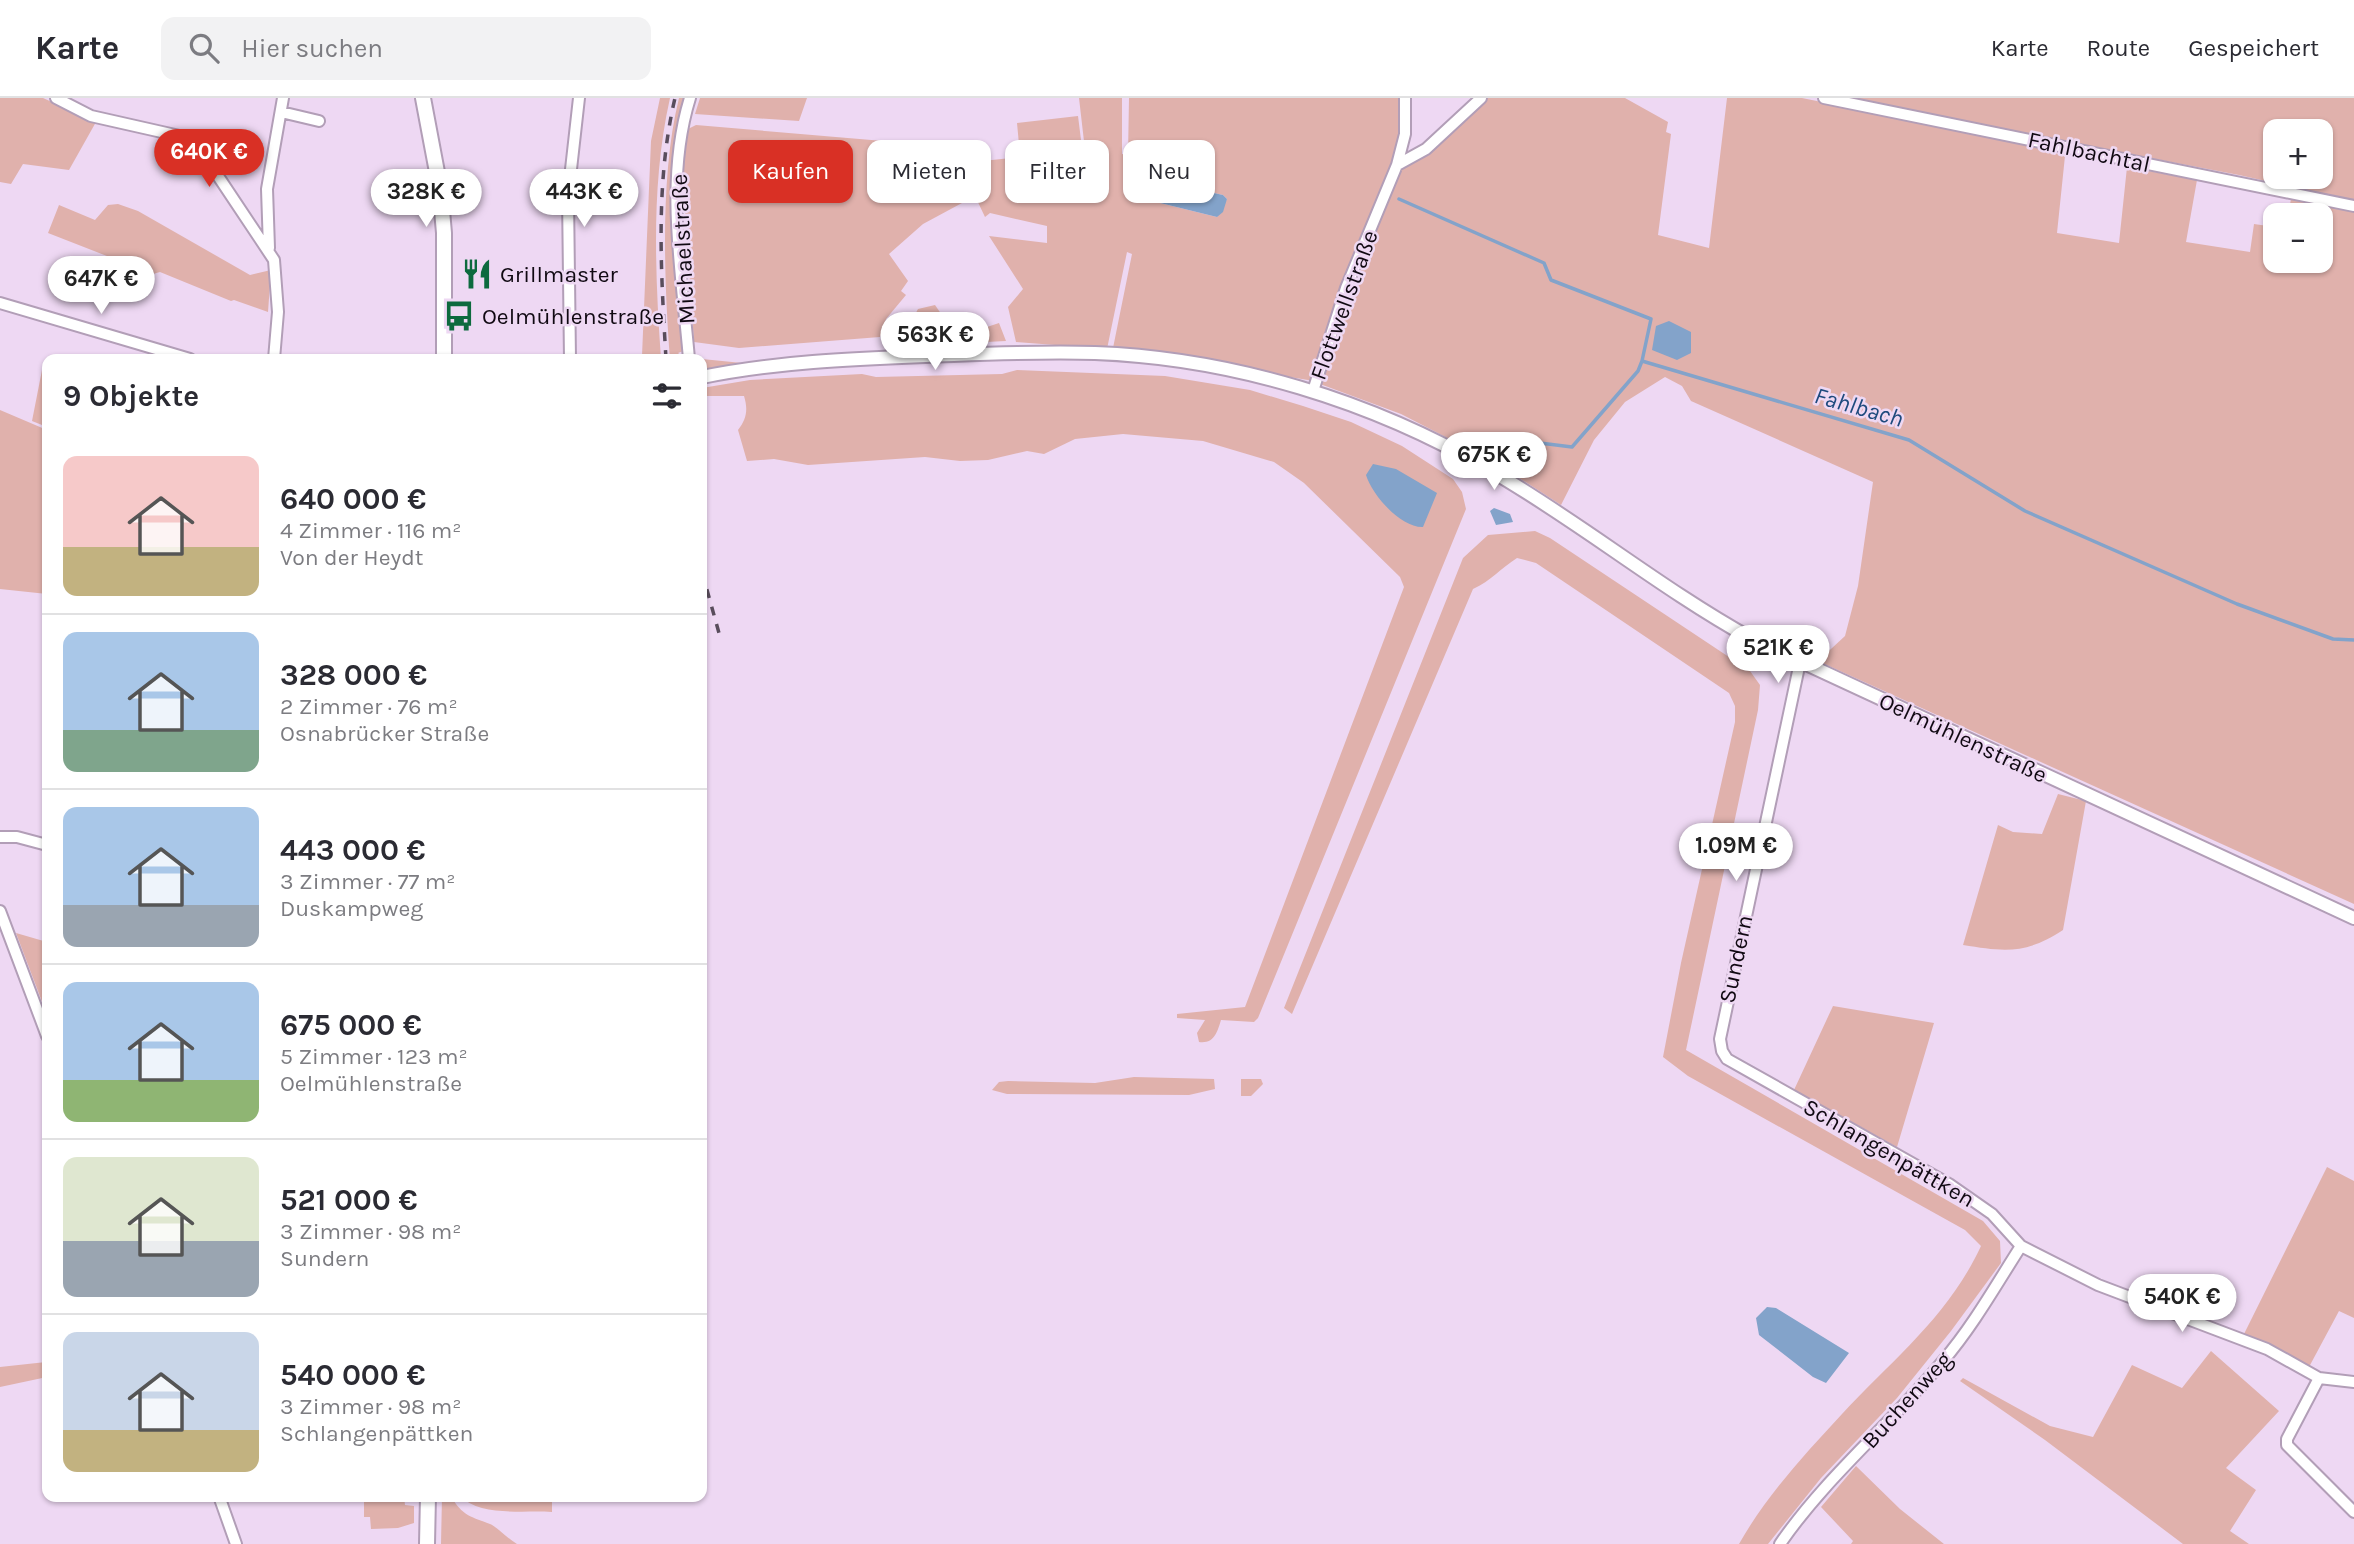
<!DOCTYPE html>
<html lang="de">
<meta charset="utf-8">
<style>
body{margin:0;font-family:Karla,sans-serif;background:#f2f2f3;color:#2b2b33;height:100vh;display:flex;flex-direction:column;font-size:26px;white-space:nowrap}
*{box-sizing:border-box;margin:0}
p{font-size:23px;color:#7c7c81}
.icon{flex:none;width:38px;height:38px;fill:none;stroke:currentColor;stroke-width:2;stroke-linecap:round;stroke-linejoin:round}
.map{position:relative;flex:1;overflow:hidden}
.drawer{position:absolute;left:42px;top:256px;width:665px;height:1148px;display:flex;flex-direction:column;background:#fff;border-radius:14px;box-shadow:0 2px 5px #0004}
.drawer>*{flex:none}
.guide{position:absolute;left:728px;top:42px;width:665px;height:63px;display:flex;gap:14px}
.controls{position:absolute;left:2263px;top:21px;display:grid;gap:14px}
.controls a{display:grid;place-items:center;width:70px;height:70px;border-radius:14px;background:#fff;box-shadow:0 2px 5px #0004;font-size:35px}
.price{position:absolute;translate:-50% -60px;padding:0 16px;border-radius:24px;background:#fff;color:#222;font-size:23px;line-height:46px;filter:drop-shadow(0 2px 4px #0008)}
.price::after{content:'';position:absolute;left:50%;top:42px;width:21px;height:16px;margin-left:-10px;background:inherit;clip-path:polygon(0 0,100% 0,50% 100%)}
.price.selected{background:#d93025;color:#fff}
ul{padding:0;list-style:none}
li{display:flex;align-items:center;gap:21px;height:175px;padding:0 21px}
li+li{border-top:2px solid #e1e1e2}
li span{display:grid;place-items:center;flex:none;width:196px;height:140px;border-radius:14px;color:#555}
li>.icon{margin-inline-start:auto}
span .icon{width:84px;height:84px;fill:#fffc;stroke-width:1}
li b{font-size:30px}
h2{display:flex;justify-content:space-between;align-items:center;height:84px;padding:0 21px;font-size:30px}
.chip{padding:0 24px;border-radius:14px;background:#fff;box-shadow:0 2px 5px #0004;font-size:24px;line-height:63px}
.chip.selected{background:#d93025;color:#fff}
header{display:flex;align-items:center;gap:42px;box-sizing:border-box;height:98px;padding:0 35px;background:#fff;border-bottom:2px solid #e1e1e2}
header strong{font-size:33px}
nav{display:flex;gap:38px;margin-inline-start:auto;font-size:24px}
.search{width:490px;height:63px;background:#f2f2f3;display:flex;align-items:center;gap:18px;box-sizing:border-box;padding:0 24px;border-radius:14px;color:#7c7c81;font-size:26px}
.map>svg:first-child{display:block}
</style>
<header>
<strong>Karte</strong>
<div class="search"><svg class="icon" aria-label="search" viewBox="0 0 24 24"><circle cx="10" cy="10" r="6"/><path d="M15 15l6 6"/></svg>Hier suchen</div>
<nav><a>Karte</a><a>Route</a><a>Gespeichert</a></nav>
</header>
<div class="map">
<svg width="2354" height="1446" viewBox="0 0 2354 1446">
<rect width="100%" height="100%" fill="#eed8f3"/>
<path fill="#e0b1ac" fill-rule="evenodd" d="M0,0h43l53,24 -27,48 -46,-6 -12,20 -11,-2z
M660,0h10c-19,84 -15,175 -9,261h-7l-1,-4 -16,4 5,-3 9,-215z
M679,0h8l-10,45 6,208 -5,2 7,6h-15c-6,-79 -10,-185 9,-261z
M700,0h107l-8,23 -104,-7z
M1079,0h43v56l6,1 1,-57h272l-2,43 -85,240 -201,-33 19,-94 -5,-2 -20,97 -91,-7 -8,-35 15,-18 -34,-53 58,7v-17l-57,-13 -5,4 -10,-21 -52,28 -34,30 19,27 -7,10 5,4 -20,24 -6,18 -141,11 -45,-6 -12,-175 6,-38 8,-4 199,17 18,3 3,23 169,-18zM1178,87l45,10 4,4 -10,18 -65,-16 -1,-13z
M1485,0h140l43,24 -2,10 5,2 -13,101 51,13 18,-150h75l221,45 42,13 -8,77 62,10 8,-76 70,13 -11,62 64,10 4,-28 21,3v34h45v-46h-32l3,-16 63,12v693l-536,-243 27,-25 13,-50 15,-104 -182,-81 -9,-15 -17,-9 -40,25 -31,38 -33,65 -65,-42 -95,-49 -81,-30 28,-93 51,-123z
M1837,0h517v103l-115,-26zM2275,33h45v46h-45z
M1078,18l4,32 -62,7 -3,-32z
M118,106l20,7 112,64 21,-5 -3,42 -34,-12 -3,1 -71,-29 -7,2 -105,-41 11,-28 36,15 13,-15z
M935,207l22,32 42,-14 7,18 -101,5 5,-22 8,-15z
M702,261l40,4 -39,7z
M42,272l5,2v55l-15,-6z
M1017,272l148,6 85,14 53,16 48,16 51,24 51,33 9,13 4,17 -208,509 -4,4 -33,-2c-4,13 -7,24 -22,22l-2,-9 8,-13 -28,-2v-4l68,-7 159,-420 -4,-10 -96,-94 -30,-21 -71,-21 -80,-7 -48,5 -31,15 -17,-3 -39,9 -28,1 -35,-4 -117,8 -34,-6 -27,2 -9,-31c9,-11 10,-21 6,-34h-42v-8l48,-8 112,-6 14,3 126,-3z
M0,312l47,20v164l-47,-5z
M1535,433l15,7 200,133 10,14 -2,25 -72,340 297,171 17,20 1,22 -50,68 -54,67 -76,80 -53,66h-29c27,-48 66,-90 103,-130 51,-55 106,-97 139,-168l-16,-16 -277,-154 -25,-19 18,-94 54,-241v-16l-6,-13 -193,-130 -19,-5c-16,10 -26,23 -44,31l-181,425 -8,-6 179,-450 25,-23z
M2058,696l28,7 -23,129c-37,24 -57,22 -100,15l35,-120 15,7 29,2z
M16,835l31,9v73z
M1833,908l101,17 -37,124 -103,-57z
M1134,979l80,2 1,10 -26,6 -182,-1 -15,-4 7,-8 9,-1 87,2z
M1241,981h20l2,5 -12,12h-10z
M2327,1069l27,14v137l-15,-7 -30,56 -37,-22 -28,-11z
M2211,1253l68,60 -53,57 30,22 -26,41 19,13h-66l-138,-104 -85,-59 3,-3 87,48 43,11 39,-72 50,23z
M46,1264l1,15 -47,10v-20z
M1856,1368l44,43 44,35h-93l2,-3 -32,-34z
M364,1398h40l1,9 9,1v17l-16,5 -27,1 -1,-12h-6z
M442,1398h9c11,20 21,21 39,28 7,3 18,15 27,20h-76z
M460,1398h92v16c-28,-2 -72,5 -92,-16z"/>
<path fill="#83a3ca" d="M1178,87l45,10 4,4 -4,13 -6,5 -65,-16 -1,-13z
M1669,223l22,11v21l-14,7 -25,-10 4,-24z
M1373,366l23,5 41,24 -14,34c-22,1 -51,-32 -57,-52z
M1494,410l16,6 3,8 -17,3 -6,-14z
M1767,1209l9,1 73,45 -23,30 -13,-6 -54,-42 -3,-17z"/>
<g fill="none" stroke-linecap="round" stroke-linejoin="round">
<path stroke="#83a3ca" stroke-width="3.5" d="M1399,101l145,64 7,17 100,39 -9,42 267,79 116,71 212,93 96,35 21,1
M1508,341l64,8 66,-76 4,-10"/>
<g stroke="#b29eb7" stroke-width="14">
<path id="minor" d="M56,0l35,18 93,21 20,18 70,105 4,52 -4,47
M1824,0l530,108
M281,14l38,9
M1397,67l29,-16 55,-51
M269,150l-2,-59 16,-91
M0,205l190,56
M570,261l-2,-163 11,-98
M689,261c-7,-85 -25,-178 1,-261
M1313,293l33,-103 51,-123 8,-31v-36
M1800,564l-80,377 2,12 5,8 222,125 43,30 29,32 77,39 169,64 52,29 35,4
M0,739h17l30,8
M0,813l47,125
M2319,1280l-32,61v6l67,67
M219,1398l17,48
M1780,1446c46,-67 111,-120 163,-183 30,-35 53,-76 78,-115"/>
</g>
<g stroke="#b29eb7" stroke-width="16">
<path id="tertiary" d="M702,279c73,-15 149,-18 224,-21 56,-2 112,-5 169,-3 137,5 277,48 395,117 90,52 170,118 260,168l604,280"/>
</g>
<g stroke="#b29eb7" stroke-width="18">
<path id="secondary" d="M423,0l17,90 4,45v126
M427,1446l1,-48"/>
</g>
<use href="#minor" stroke="#fff" stroke-width="10"/>
<use href="#tertiary" stroke="#fff" stroke-width="12"/>
<use href="#secondary" stroke="#fff" stroke-width="14"/>
<path stroke="#594d5c" stroke-width="3.5" stroke-dasharray="9 9" stroke-linecap="butt" d="M666,261c-5,-87 -11,-176 9,-261
M702,474l17,61"/>
</g>
<defs>
<g id="restaurant-bare" transform="scale(2.415)"><path d="M-5-6h1v4h1v-4h1v4h1v-4h1v5L-1.5 .5V6h-2V.5L-5-1ZM5-6V6H3V1.5H1.5Q1.5-4 5-6Z" fill="#0d6a3e" stroke="#eed8f3" stroke-width="2.5" paint-order="stroke"/></g>
<g id="bus-bare" transform="scale(2.415)"><path d="M-5-6H5V4H4V6H2V4H-2V6H-4V4H-5ZM-3.5-4V0h7V-4ZM-3.5 1.2v1.5H-2V1.2ZM2 1.2v1.5H3.5V1.2Z" fill="#0d6a3e" stroke="#eed8f3" stroke-width="2.5" paint-order="stroke"/></g>
</defs>
<g fill-rule="evenodd">
<use href="#restaurant-bare" x="477" y="176"/>
<use href="#bus-bare" x="459" y="218"/>
</g>
<g text-anchor="middle" dominant-baseline="central" stroke-width="5" stroke-linejoin="round" paint-order="stroke">
<g font-size="23" fill="#100912" stroke="#eed8f3">
<text transform="translate(2089 54) rotate(12)">Fahlbachtal</text>
<text transform="translate(683 151) rotate(-93)">Michaelstraße</text>
<text transform="translate(1344 207) rotate(-70)">Flottwellstraße</text>
<text transform="translate(1963 640) rotate(25)">Oelmühlenstraße</text>
<text transform="translate(1736 861) rotate(-78)">Sundern</text>
<text transform="translate(1889 1055) rotate(30)">Schlangenpättken</text>
<text transform="translate(1907 1302) rotate(-48)">Buchenweg</text>
</g>
<g font-size="23" fill="#100912" stroke="#eed8f3" text-anchor="start">
<text x="500" y="176">Grillmaster</text>
<text x="482" y="218">Oelmühlenstraße</text>
</g>
<g font-size="24" font-style="italic" fill="#1e4a7d" stroke="#eed8f3">
<text transform="translate(1859 309) rotate(16)">Fahlbach</text>
</g>
</g>
</svg>
<div class="controls">
<a>+</a>
<a>−</a>
</div>
<b class="price selected" style="left:209px;top:91px">640K €</b>
<b class="price" style="left:426px;top:131px">328K €</b>
<b class="price" style="left:584px;top:131px">443K €</b>
<b class="price" style="left:101px;top:218px">647K €</b>
<b class="price" style="left:935px;top:274px">563K €</b>
<b class="price" style="left:1494px;top:394px">675K €</b>
<b class="price" style="left:1778px;top:587px">521K €</b>
<b class="price" style="left:1736px;top:785px">1.09M €</b>
<b class="price" style="left:2182px;top:1236px">540K €</b>
<div class="guide">
<a class="chip selected">Kaufen</a>
<a class="chip">Mieten</a>
<a class="chip">Filter</a>
<a class="chip">Neu</a>
</div>
<section class="drawer">
<h2>9 Objekte<svg class="icon" aria-label="filters" viewBox="0 0 24 24"><path d="M4 7h16M4 17h16"/><circle cx="9" cy="7" r="2"/><circle cx="15" cy="17" r="2"/></svg></h2>
<ul>
<li><span style="background:linear-gradient(#f6c9c9 65%,#c2b280 0)"><svg class="icon" aria-label="home" viewBox="0 0 24 24"><path d="M3 11l9-7 9 7M6 9v11h12V9"/></svg></span><div><b>640 000 €</b><p>4 Zimmer · 116 m²</p><p>Von der Heydt</p></div></li>
<li><span style="background:linear-gradient(#a9c7e8 70%,#7fa58c 0)"><svg class="icon" aria-label="home" viewBox="0 0 24 24"><path d="M3 11l9-7 9 7M6 9v11h12V9"/></svg></span><div><b>328 000 €</b><p>2 Zimmer · 76 m²</p><p>Osnabrücker Straße</p></div></li>
<li><span style="background:linear-gradient(#a9c7e8 70%,#9aa5b1 0)"><svg class="icon" aria-label="home" viewBox="0 0 24 24"><path d="M3 11l9-7 9 7M6 9v11h12V9"/></svg></span><div><b>443 000 €</b><p>3 Zimmer · 77 m²</p><p>Duskampweg</p></div></li>
<li><span style="background:linear-gradient(#a9c7e8 70%,#8fb573 0)"><svg class="icon" aria-label="home" viewBox="0 0 24 24"><path d="M3 11l9-7 9 7M6 9v11h12V9"/></svg></span><div><b>675 000 €</b><p>5 Zimmer · 123 m²</p><p>Oelmühlenstraße</p></div></li>
<li><span style="background:linear-gradient(#dfe7d0 60%,#9aa5b1 0)"><svg class="icon" aria-label="home" viewBox="0 0 24 24"><path d="M3 11l9-7 9 7M6 9v11h12V9"/></svg></span><div><b>521 000 €</b><p>3 Zimmer · 98 m²</p><p>Sundern</p></div></li>
<li><span style="background:linear-gradient(#c9d6e8 70%,#c2b280 0)"><svg class="icon" aria-label="home" viewBox="0 0 24 24"><path d="M3 11l9-7 9 7M6 9v11h12V9"/></svg></span><div><b>540 000 €</b><p>3 Zimmer · 98 m²</p><p>Schlangenpättken</p></div></li>
</ul>
</section>
</div>
